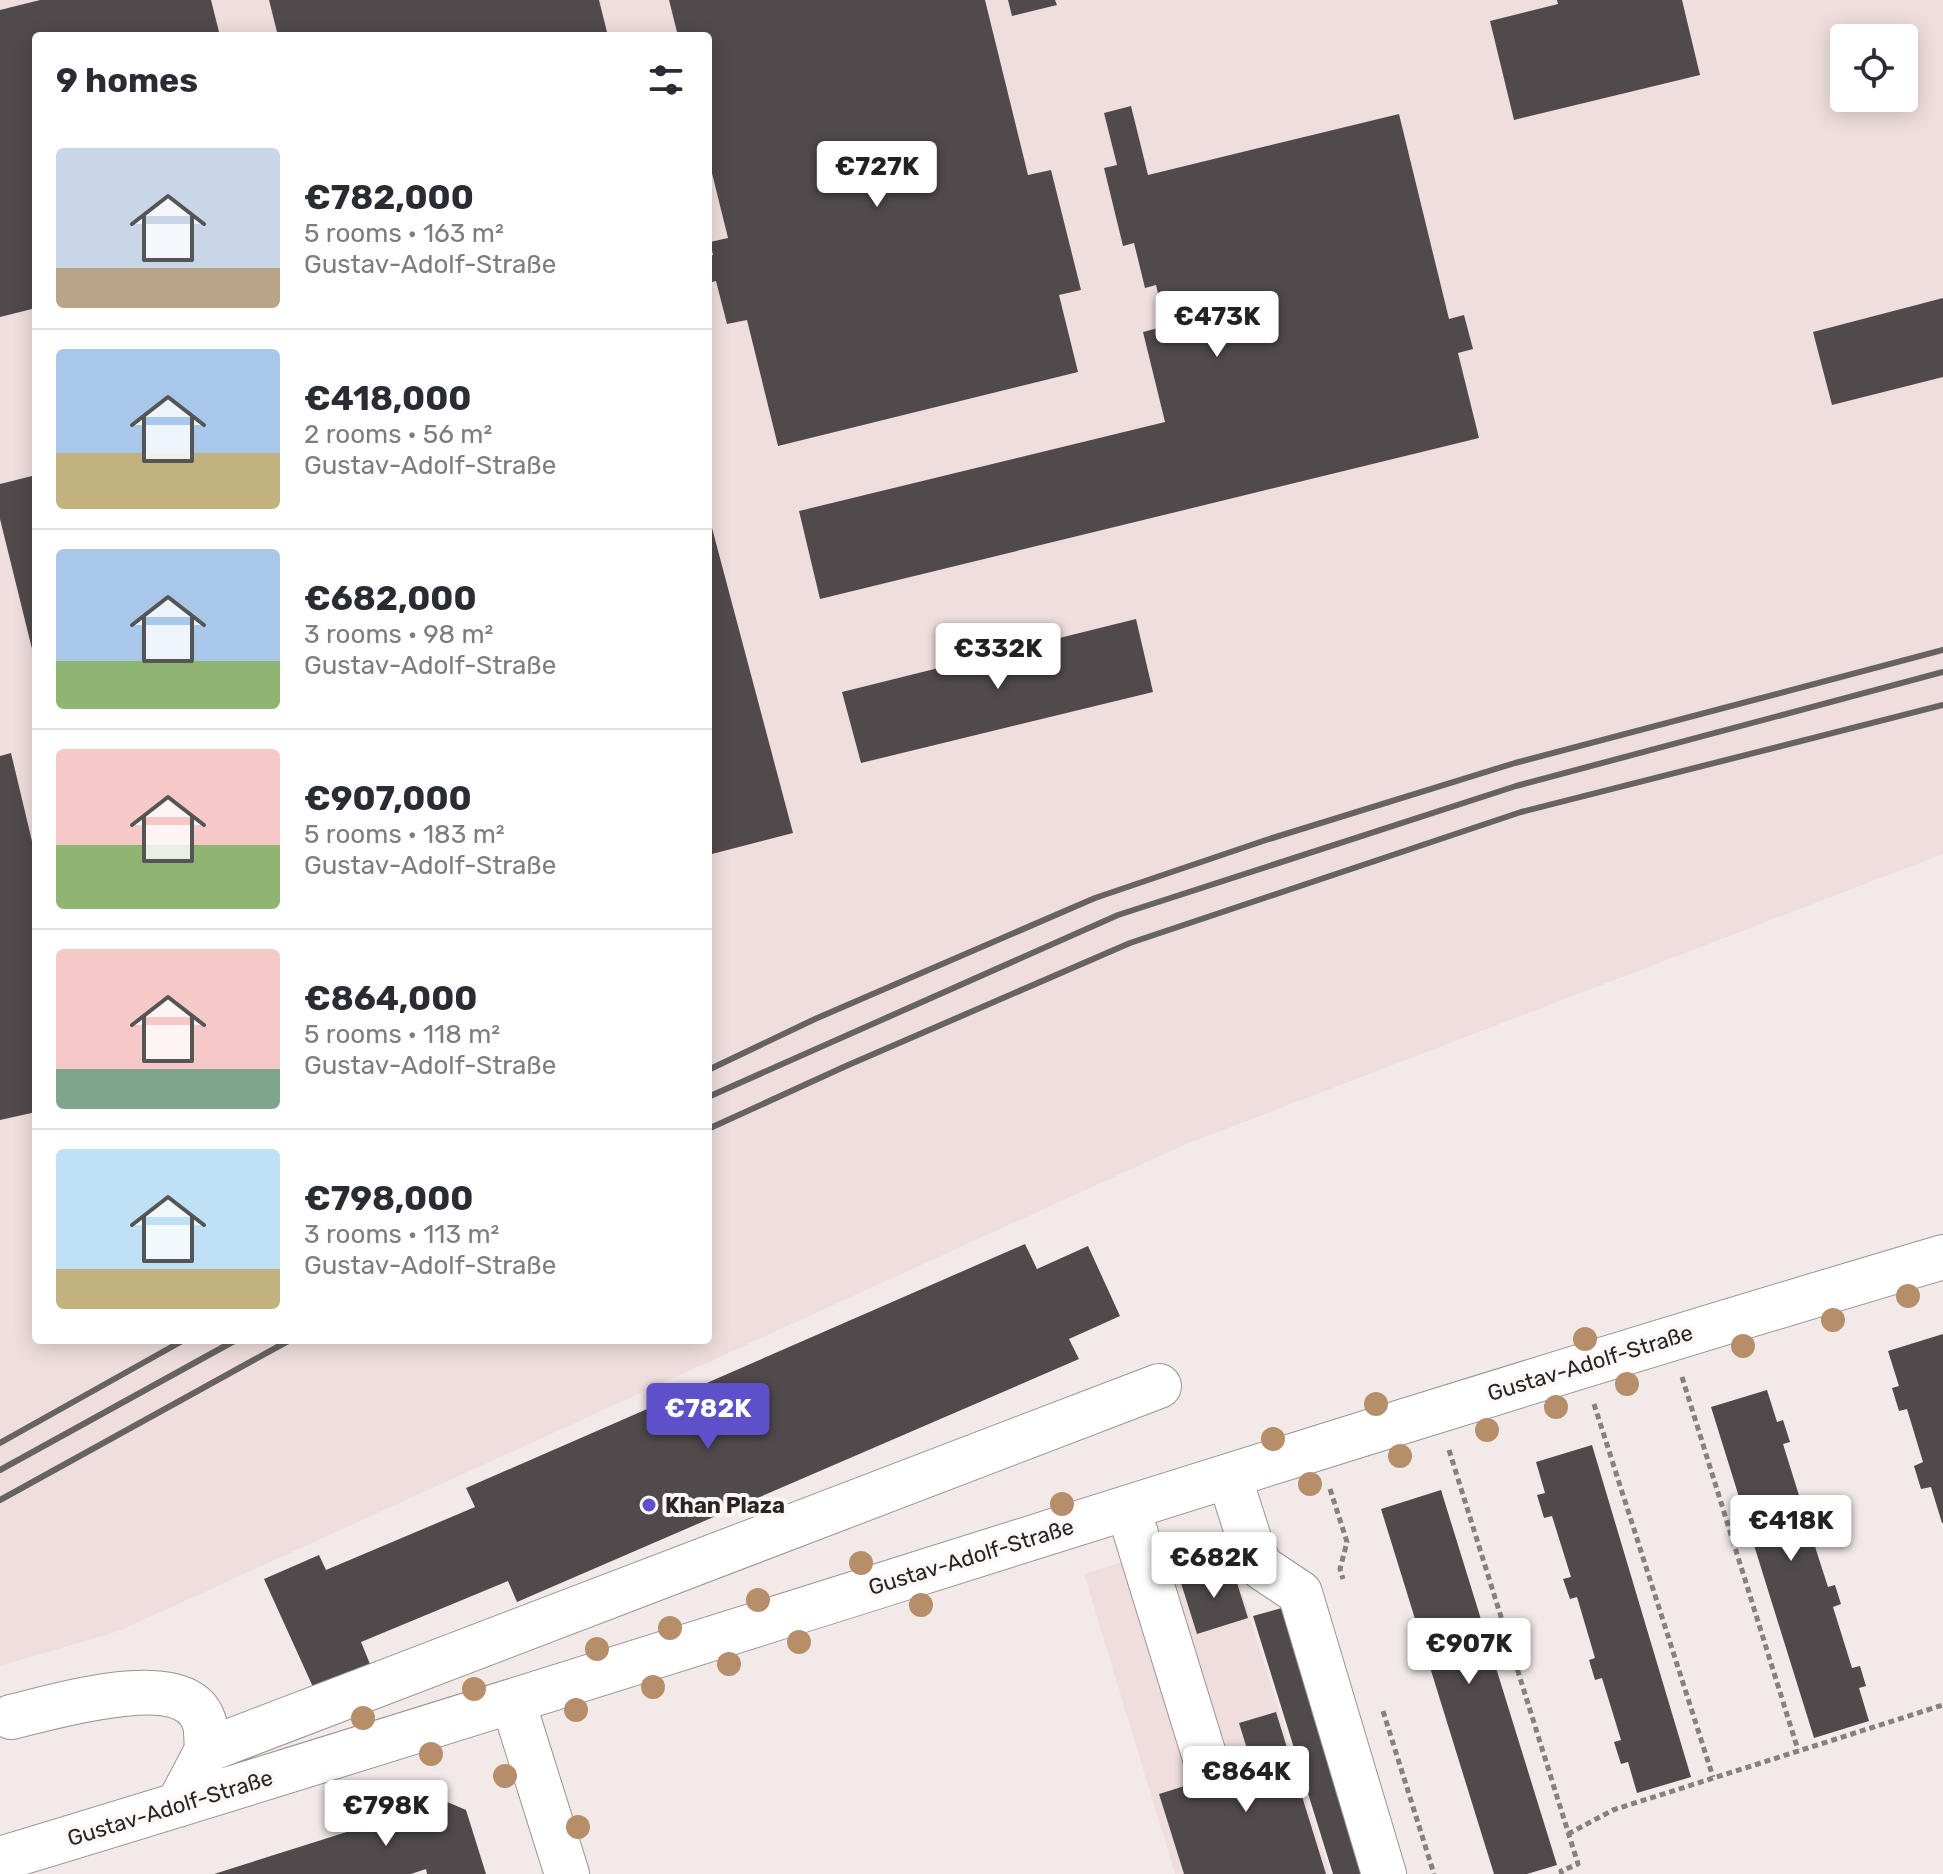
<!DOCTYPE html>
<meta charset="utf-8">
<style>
body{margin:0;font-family:Rubik,sans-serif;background:#f2f2f3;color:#2b2b33;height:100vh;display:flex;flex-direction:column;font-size:30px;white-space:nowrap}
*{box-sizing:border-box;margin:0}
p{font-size:26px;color:#7c7c81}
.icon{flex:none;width:44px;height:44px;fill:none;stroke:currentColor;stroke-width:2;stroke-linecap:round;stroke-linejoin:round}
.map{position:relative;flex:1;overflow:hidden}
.side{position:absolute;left:32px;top:32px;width:680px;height:1312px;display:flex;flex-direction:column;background:#fff;border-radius:8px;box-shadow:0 4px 20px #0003}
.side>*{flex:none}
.controls{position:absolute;left:1830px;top:24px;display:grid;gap:16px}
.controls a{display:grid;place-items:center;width:88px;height:88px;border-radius:8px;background:#fff;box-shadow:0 4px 20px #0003;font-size:40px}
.price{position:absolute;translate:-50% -68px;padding:0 18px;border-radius:8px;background:#fff;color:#222;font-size:26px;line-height:52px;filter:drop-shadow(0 2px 4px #0008)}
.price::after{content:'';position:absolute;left:50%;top:48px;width:24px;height:18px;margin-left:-12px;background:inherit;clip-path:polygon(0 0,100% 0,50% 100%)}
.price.active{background:#5e50c8;color:#fff}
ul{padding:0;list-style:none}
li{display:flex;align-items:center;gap:24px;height:200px;padding:0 24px}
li+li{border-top:2px solid #e1e1e2}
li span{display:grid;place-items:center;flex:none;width:224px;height:160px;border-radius:8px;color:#555}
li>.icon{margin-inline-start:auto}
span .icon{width:96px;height:96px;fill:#fffc;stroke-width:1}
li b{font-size:34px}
h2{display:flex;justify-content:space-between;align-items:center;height:96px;padding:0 24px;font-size:34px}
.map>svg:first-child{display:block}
</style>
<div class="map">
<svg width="1943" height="1874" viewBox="0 0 1943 1874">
<rect width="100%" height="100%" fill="#f2eae9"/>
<path fill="#f0dede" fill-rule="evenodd" d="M0,0h1943v854l-759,291 -1065,486 -119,35zM36,36h672v1304h-672zM1844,38h60v60h-60z
M1223,1531l107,343h-155l-91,-300z"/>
<path fill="#514a4c" d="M40,0h171l9,36h-184v272l-36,9v-307z
M269,0h330l9,36h-330z
M669,0h316l43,175 23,-5 30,120 -22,5 19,77 -300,74 -31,-126 -20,4 -11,-43 -8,2v-27l5,-1 -3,-13 18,-4 -20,-81v-121h-30z
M1008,0h47l2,5 -45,11z
M1557,0h125l18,75 -186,45 -24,-99 68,-17z
M1131,106l17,69 251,-61 50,205 15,-4 9,34 -15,4 21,85 -659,161 -21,-88 366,-89 -22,-90 23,-6 -10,-41 -11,3 -11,-45 -11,3 -19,-78 13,-3 -13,-52z
M1943,298v79l-111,28 -19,-73z
M36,475v186h-1l-35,-142v-35z
M708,513l85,320 -85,22z
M1136,619l17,73 -292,71 -19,-71z
M11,753l25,105v254l-36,8v-364z
M1025,1244l12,25 51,-23 32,70 -51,23 10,20 -562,243 -9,-21 -147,61 9,22 -57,23 -49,-108 55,-24 7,15 149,-63 -9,-19z
M1943,1334v189h-1l-11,-36 -10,2 -7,-23 9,-4 -16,-53 -8,2 -7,-23 7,-2 -11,-35z
M1767,1390l10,32 6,-2 7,22 -7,2 19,61 7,-2 6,20 -7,2 20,62 7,-2 6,19 -8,3 19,61 8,-2 6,20 -7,2 10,33 -55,17 -103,-331z
M1592,1445l99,332 -54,16 -9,-31 -7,2 -7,-22 7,-2 -19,-62 -7,2 -6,-20 6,-2 -18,-61 -7,2 -7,-20 8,-2 -19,-61 -8,2 -7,-23 8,-2 -9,-31z
M1441,1490l116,375 -30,9h-33l-113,-365z
M1232,1567l16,51 -51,16 -16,-51z
M1282,1608l82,266h-31l-80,-258z
M1276,1712l50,162h-142l-25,-80 93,-29 -13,-42z
M445,1801l21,9 20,64h-59l-1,-5 -15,5h-197z"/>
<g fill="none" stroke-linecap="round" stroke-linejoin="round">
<g stroke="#9b9493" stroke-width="46">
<path id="minor" d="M1229,1476l24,75 8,16 39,26 84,281
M1128,1508l77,250
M513,1702l54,172
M11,1717c41,-9 171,-51 192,2 4,8 3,22 4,31
M178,1805l29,-55 952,-364
M0,1859c649,-196 1293,-409 1943,-602"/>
</g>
<path stroke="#868181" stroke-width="5" stroke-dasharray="6 4" stroke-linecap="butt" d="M1682,1377l116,373
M1594,1404l119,373
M1449,1450l129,414 -17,7 1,3
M1330,1489l17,53 -7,27 3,10
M1383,1711l51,163
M1568,1834l45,-24 330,-105"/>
<use href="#minor" stroke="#fff" stroke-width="44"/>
<path stroke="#686363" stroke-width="6" d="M708,1070l107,-51 280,-121 171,-58 249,-77 428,-113
M708,1097l410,-182 398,-129 427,-114
M708,1129l138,-63 284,-123 391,-131 422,-107
M0,1443l184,-103
M0,1470l236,-130
M0,1500l290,-160"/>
</g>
<g fill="#b68e69">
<circle cx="1908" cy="1296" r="12"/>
<circle cx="1833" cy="1320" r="12"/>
<circle cx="1585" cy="1339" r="12"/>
<circle cx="1743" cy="1346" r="12"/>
<circle cx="1627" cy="1384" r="12"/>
<circle cx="1376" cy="1404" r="12"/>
<circle cx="1556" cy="1407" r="12"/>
<circle cx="1487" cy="1430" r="12"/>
<circle cx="1273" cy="1439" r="12"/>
<circle cx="1400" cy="1456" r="12"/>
<circle cx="1310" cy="1484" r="12"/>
<circle cx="1062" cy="1504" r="12"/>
<circle cx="861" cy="1563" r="12"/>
<circle cx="758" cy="1600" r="12"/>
<circle cx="921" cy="1605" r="12"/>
<circle cx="670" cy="1628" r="12"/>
<circle cx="799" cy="1642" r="12"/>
<circle cx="597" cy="1649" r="12"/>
<circle cx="729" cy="1664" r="12"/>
<circle cx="653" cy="1687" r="12"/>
<circle cx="474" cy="1689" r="12"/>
<circle cx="576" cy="1710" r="12"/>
<circle cx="363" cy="1718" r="12"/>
<circle cx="431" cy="1754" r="12"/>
<circle cx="505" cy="1776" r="12"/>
<circle cx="578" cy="1827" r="12"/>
</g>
<circle fill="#5e50c8" stroke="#fef7f7" stroke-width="3" cx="649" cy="1505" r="8"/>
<g text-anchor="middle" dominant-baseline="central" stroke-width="8" stroke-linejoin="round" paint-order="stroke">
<g font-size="22" fill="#282525" stroke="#fef7f7">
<text transform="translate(1590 1363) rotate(-17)">Gustav-Adolf-Straße</text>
<text transform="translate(971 1557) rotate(-17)">Gustav-Adolf-Straße</text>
<text transform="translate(170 1808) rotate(-17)">Gustav-Adolf-Straße</text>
</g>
<g font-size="22" font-weight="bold" fill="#282525" stroke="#fef7f7" text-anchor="start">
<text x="665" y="1505">Khan Plaza</text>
</g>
</g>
</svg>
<div class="controls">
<a><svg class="icon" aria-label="locate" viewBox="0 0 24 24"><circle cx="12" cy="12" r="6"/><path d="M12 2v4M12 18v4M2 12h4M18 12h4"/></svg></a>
</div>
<b class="price" style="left:877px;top:209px">€727K</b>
<b class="price" style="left:1217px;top:359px">€473K</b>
<b class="price" style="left:998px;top:691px">€332K</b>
<b class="price active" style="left:708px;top:1451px">€782K</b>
<b class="price" style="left:1791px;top:1563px">€418K</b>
<b class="price" style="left:1214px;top:1600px">€682K</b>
<b class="price" style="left:1469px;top:1686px">€907K</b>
<b class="price" style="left:1246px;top:1814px">€864K</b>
<b class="price" style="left:386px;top:1848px">€798K</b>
<section class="side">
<h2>9 homes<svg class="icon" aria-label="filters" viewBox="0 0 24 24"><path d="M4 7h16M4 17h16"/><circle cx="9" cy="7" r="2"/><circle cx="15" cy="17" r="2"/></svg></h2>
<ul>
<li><span style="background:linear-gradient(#c9d6e8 75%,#b9a48a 0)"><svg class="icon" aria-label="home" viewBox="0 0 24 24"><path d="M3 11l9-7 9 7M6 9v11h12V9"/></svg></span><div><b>€782,000</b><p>5 rooms · 163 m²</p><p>Gustav-Adolf-Straße</p></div></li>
<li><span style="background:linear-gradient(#a9c7e8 65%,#c2b280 0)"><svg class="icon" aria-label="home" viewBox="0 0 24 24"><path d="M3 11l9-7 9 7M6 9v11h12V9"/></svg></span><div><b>€418,000</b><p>2 rooms · 56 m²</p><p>Gustav-Adolf-Straße</p></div></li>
<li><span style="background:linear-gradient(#a9c7e8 70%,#8fb573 0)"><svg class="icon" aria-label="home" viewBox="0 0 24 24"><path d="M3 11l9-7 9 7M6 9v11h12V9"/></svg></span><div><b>€682,000</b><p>3 rooms · 98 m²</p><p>Gustav-Adolf-Straße</p></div></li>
<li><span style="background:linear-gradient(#f6c9c9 60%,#8fb573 0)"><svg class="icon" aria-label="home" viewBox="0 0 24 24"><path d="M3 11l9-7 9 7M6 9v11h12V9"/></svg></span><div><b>€907,000</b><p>5 rooms · 183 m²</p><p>Gustav-Adolf-Straße</p></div></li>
<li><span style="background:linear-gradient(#f6c9c9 75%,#7fa58c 0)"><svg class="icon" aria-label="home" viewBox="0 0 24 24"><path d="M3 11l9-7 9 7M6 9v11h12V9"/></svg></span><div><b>€864,000</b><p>5 rooms · 118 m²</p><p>Gustav-Adolf-Straße</p></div></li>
<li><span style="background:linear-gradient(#bfe0f5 75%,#c2b280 0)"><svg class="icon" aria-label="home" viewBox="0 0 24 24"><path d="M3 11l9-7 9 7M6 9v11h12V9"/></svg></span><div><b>€798,000</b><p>3 rooms · 113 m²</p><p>Gustav-Adolf-Straße</p></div></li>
</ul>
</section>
</div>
